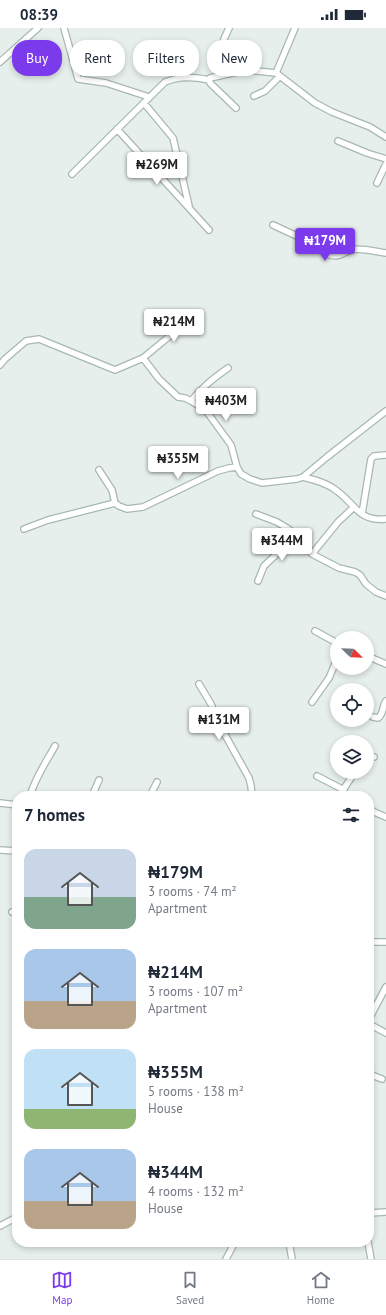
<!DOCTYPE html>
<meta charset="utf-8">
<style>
body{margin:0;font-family:"PT Sans",sans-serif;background:#f2f2f3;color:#1f2937;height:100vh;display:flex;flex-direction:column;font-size:15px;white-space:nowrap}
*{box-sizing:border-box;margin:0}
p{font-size:13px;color:#747a83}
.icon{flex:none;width:22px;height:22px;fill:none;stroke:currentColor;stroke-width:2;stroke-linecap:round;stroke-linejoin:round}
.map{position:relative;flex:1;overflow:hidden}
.details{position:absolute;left:12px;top:763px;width:362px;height:456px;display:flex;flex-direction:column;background:#fff;border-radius:16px;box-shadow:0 2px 6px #0003}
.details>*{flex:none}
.banner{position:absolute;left:12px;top:12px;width:362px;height:36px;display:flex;gap:8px}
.needle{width:26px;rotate:113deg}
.tools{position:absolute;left:330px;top:603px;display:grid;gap:8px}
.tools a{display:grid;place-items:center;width:44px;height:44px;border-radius:50%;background:#fff;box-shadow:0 2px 6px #0003;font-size:20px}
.price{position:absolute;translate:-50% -34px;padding:0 9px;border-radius:4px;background:#fff;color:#222;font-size:13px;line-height:26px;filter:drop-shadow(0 1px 2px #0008)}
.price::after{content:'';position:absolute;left:50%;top:24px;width:12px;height:9px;margin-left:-6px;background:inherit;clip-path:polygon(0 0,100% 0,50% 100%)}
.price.active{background:#7c3aed;color:#fff}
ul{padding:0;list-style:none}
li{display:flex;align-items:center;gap:12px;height:100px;padding:0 12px}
li span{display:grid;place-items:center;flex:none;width:112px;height:80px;border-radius:12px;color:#555}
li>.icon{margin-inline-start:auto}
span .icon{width:48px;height:48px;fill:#fffc;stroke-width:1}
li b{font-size:17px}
h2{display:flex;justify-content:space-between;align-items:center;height:48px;padding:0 12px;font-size:17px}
.tag{padding:0 14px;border-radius:16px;background:#fff;box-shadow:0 2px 6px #0003;font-size:14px;line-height:36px}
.tag.active{background:#7c3aed;color:#fff}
.status{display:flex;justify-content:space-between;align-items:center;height:28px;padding:0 20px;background:#fff;direction:ltr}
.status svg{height:11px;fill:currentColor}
.tabs{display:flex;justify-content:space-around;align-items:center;height:56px;border-top:1px solid #e0e1e3;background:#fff;font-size:11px;color:#747a83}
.tabs a{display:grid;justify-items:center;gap:2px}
.tabs .active{color:#7c3aed}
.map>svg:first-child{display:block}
</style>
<div class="status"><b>08:39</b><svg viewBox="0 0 49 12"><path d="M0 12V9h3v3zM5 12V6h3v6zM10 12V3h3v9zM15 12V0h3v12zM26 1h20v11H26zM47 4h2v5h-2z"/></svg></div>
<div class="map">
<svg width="386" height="1231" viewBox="0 0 386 1231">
<rect width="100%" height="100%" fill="#e6efeb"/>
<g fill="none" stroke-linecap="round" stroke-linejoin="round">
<g stroke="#a8b8b2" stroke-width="8">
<path id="minor" d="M64,0l14,51 28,4 43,14
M0,34l38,-34
M276,45l19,-45
M222,47l-3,-13 5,-23 5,-11
M254,68l11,-5 15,-15
M144,75l29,35 16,68
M236,80l-26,-25 -1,-3 1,-2 36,-8 30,3 39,30 17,9 38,15 16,10
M117,101l92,101
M338,113l29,12 19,6
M72,146l93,-92c15,-6 28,-5 44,-2
M377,155l9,-19
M273,197l26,12 31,18c10,3 13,-3 21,-5 8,-3 26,2 35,3
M143,330l16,21 19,18 7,1 6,3 10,6 6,5 24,33 6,22 4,7 9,5 12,4 35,-4 6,-2 24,-20 59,-46
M0,337l5,-6 21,-18 13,-2 76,31 28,-12 51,-42
M191,373c11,-14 23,-23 37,-33
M99,442l13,20 3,13 4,3 8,3 16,-2 75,-36 11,-3 8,-1
M303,449c12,3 24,6 34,14 18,13 22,31 49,28
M256,486l21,8 10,6 12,9 13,17 27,14 16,4 5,3 6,9 10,8 10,4
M362,486l9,-55 3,-3 12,-1
M24,501l24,-9 67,-17
M312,526l26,-32 16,-15
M258,553l6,-15 18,-17 17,-12
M315,603l22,12
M367,628l19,8
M199,656l12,20 8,20 30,54 2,8 1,10
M312,674l17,-24 8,-19
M373,689l5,1c6,-4 4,-12 8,-17
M367,729h7
M317,748l27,14
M30,768c5,-18 16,-34 25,-50
M92,768l7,-16
M150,768l7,-14
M339,768l16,-24
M0,775l17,2
M369,780l5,4 12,5
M0,822l17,1
M369,851v5
M12,884l5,-2
M369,914h17
M369,991l17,-32
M369,996l17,9
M369,1046l13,5
M369,1185l17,-1
M0,1198l17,-9
M289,1214l3,17
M368,1214l3,17
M226,1231l9,-17"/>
</g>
<use href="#minor" stroke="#fff" stroke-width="5.5"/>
</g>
</svg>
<div class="tools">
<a><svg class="needle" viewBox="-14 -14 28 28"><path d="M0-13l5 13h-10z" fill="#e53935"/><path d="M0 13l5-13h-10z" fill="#747a83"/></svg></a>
<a><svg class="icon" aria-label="locate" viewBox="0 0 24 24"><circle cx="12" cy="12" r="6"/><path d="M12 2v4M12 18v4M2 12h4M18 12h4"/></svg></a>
<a><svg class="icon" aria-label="layers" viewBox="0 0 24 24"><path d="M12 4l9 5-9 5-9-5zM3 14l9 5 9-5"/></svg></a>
</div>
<b class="price" style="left:157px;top:158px">₦269M</b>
<b class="price active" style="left:325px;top:234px">₦179M</b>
<b class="price" style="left:174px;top:315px">₦214M</b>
<b class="price" style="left:226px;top:394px">₦403M</b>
<b class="price" style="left:178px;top:452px">₦355M</b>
<b class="price" style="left:282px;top:534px">₦344M</b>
<b class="price" style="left:219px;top:713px">₦131M</b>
<div class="banner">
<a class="tag active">Buy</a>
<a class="tag">Rent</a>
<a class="tag">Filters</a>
<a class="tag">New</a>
</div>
<section class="details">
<h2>7 homes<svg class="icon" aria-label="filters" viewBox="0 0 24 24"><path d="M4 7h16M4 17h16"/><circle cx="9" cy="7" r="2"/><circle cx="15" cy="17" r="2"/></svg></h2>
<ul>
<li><span style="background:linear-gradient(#c9d6e8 60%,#7fa58c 0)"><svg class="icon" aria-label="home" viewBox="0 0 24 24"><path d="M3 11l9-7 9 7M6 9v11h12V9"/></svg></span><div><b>₦179M</b><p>3 rooms · 74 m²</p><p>Apartment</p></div></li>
<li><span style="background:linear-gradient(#a9c7e8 65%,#b9a48a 0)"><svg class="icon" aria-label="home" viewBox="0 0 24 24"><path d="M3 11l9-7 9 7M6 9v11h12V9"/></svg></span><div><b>₦214M</b><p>3 rooms · 107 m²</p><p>Apartment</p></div></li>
<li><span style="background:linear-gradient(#bfe0f5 75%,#8fb573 0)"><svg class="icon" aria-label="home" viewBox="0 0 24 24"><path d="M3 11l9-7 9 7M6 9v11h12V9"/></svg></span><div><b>₦355M</b><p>5 rooms · 138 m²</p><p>House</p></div></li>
<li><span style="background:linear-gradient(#a9c7e8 65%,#b9a48a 0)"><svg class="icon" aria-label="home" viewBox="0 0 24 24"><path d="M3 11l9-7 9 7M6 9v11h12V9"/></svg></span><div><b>₦344M</b><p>4 rooms · 132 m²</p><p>House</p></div></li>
</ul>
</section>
</div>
<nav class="tabs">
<a class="active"><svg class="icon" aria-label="map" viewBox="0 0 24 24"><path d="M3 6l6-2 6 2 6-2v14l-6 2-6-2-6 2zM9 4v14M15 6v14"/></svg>Map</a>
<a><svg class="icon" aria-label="saved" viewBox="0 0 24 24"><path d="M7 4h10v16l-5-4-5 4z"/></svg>Saved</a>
<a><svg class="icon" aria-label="home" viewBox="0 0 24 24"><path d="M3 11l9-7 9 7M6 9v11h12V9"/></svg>Home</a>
</nav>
